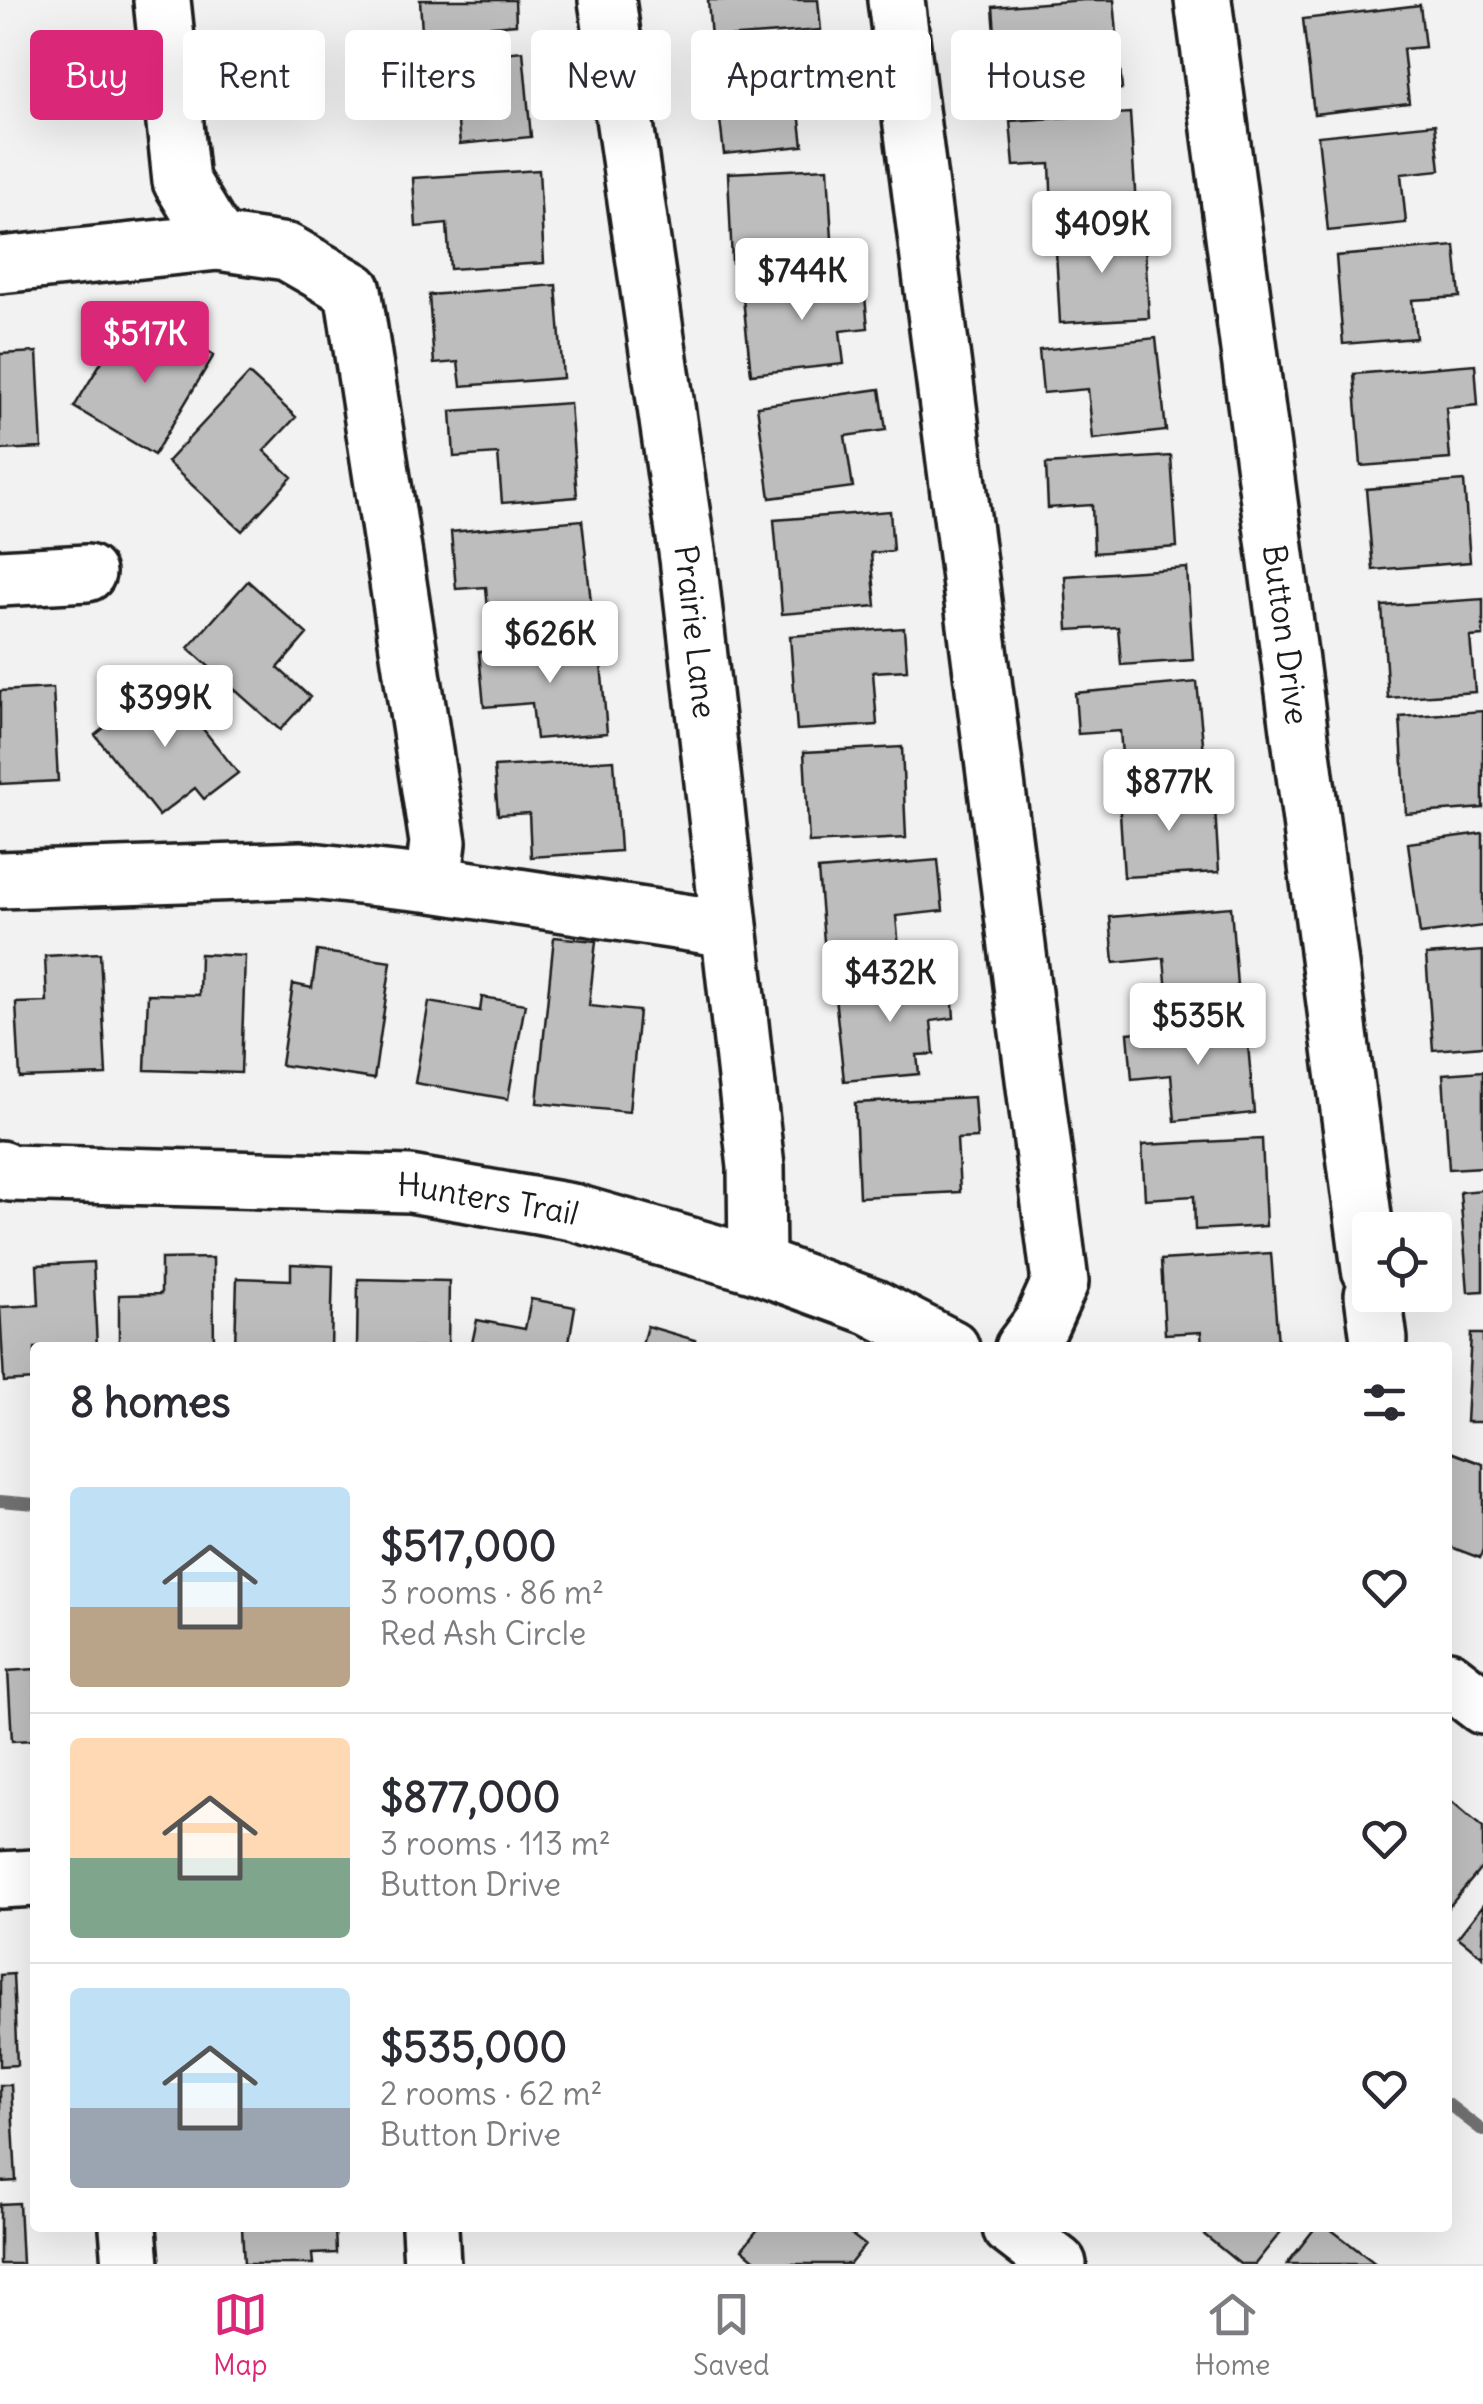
<!DOCTYPE html>
<meta charset="utf-8">
<style>
body{margin:0;font-family:Delius,sans-serif;background:#f7f7f7;color:#2b2b33;height:100vh;display:flex;flex-direction:column;font-size:38px;white-space:nowrap}
*{box-sizing:border-box;margin:0}
p{font-size:32px;color:#7c7c81}
.icon{flex:none;width:55px;height:55px;fill:none;stroke:currentColor;stroke-width:2;stroke-linecap:round;stroke-linejoin:round}
.map{position:relative;flex:1;overflow:hidden}
.details{position:absolute;left:30px;top:1342px;width:1422px;height:890px;display:flex;flex-direction:column;background:#fff;border-radius:10px;box-shadow:0 10px 40px #0002}
.details>*{flex:none}
.hud{position:absolute;left:30px;top:30px;width:1425px;height:90px;display:flex;gap:20px}
.tools{position:absolute;left:1352px;top:1212px;display:grid;gap:20px}
.tools a{display:grid;place-items:center;width:100px;height:100px;border-radius:10px;background:#fff;box-shadow:0 10px 40px #0002;font-size:50px}
.price{position:absolute;translate:-50% -85px;padding:0 22px;border-radius:10px;background:#fff;color:#222;font-size:32px;line-height:65px;filter:drop-shadow(0 2px 5px #0008)}
.price::after{content:'';position:absolute;left:50%;top:60px;width:30px;height:22px;margin-left:-15px;background:inherit;clip-path:polygon(0 0,100% 0,50% 100%)}
.price.current{background:#db2777;color:#fff}
ul{padding:0;list-style:none}
li{display:flex;align-items:center;gap:30px;height:250px;padding:0 40px}
li+li{border-top:2px solid #e1e1e2}
li span{display:grid;place-items:center;flex:none;width:280px;height:200px;border-radius:10px;color:#555}
li>.icon{margin-inline-start:auto}
span .icon{width:120px;height:120px;fill:#fffc;stroke-width:1}
li b{font-size:42px}
h2{display:flex;justify-content:space-between;align-items:center;height:120px;padding:0 40px;font-size:42px}
.chip{padding:0 35px;border-radius:10px;background:#fff;box-shadow:0 10px 40px #0002;font-size:35px;line-height:90px}
.chip.current{background:#db2777;color:#fff}
.tab-bar{display:flex;justify-content:space-around;align-items:center;height:140px;border-top:2px solid #e1e1e2;background:#fff;font-size:28px;color:#7c7c81}
.tab-bar a{display:grid;justify-items:center;gap:5px}
.tab-bar .current{color:#db2777}
.map>svg:first-child{display:block}
</style>
<div class="map">
<svg width="1483" height="2264" viewBox="0 0 1483 2264">
<rect width="100%" height="100%" fill="#f2f2f2"/>
<filter id="ink" filterUnits="userSpaceOnUse"><feTurbulence type="fractalNoise" baseFrequency=".01" numOctaves="2"/><feDisplacementMap in="SourceGraphic" scale="20" xChannelSelector="R" yChannelSelector="G"/><feConvolveMatrix kernelMatrix="1 2 1 2 8 2 1 2 1" color-interpolation-filters="sRGB"/></filter>
<g filter="url(#ink)">
<g fill="none" stroke-linecap="round" stroke-linejoin="round">
<path stroke="#707070" stroke-width="12" d="M0,1501l35,3
M1448,2104l35,27"/>
</g>
<path fill="#bdbdbd" stroke="#1c1c1c" stroke-width="2.5" d="M420,0h95l1,24 -94,8z
M708,0h110l3,30 -110,8z
M1084,0h30l8,89 -73,5 -3,-37 -49,4 -4,-54z
M1420,5l5,42 -22,2 6,54 -95,11 -11,-95z
M829,48l5,42 -37,4 6,52 -79,8 -11,-93z
M523,51l8,86 -71,7 -3,-31 -46,4 -6,-55z
M1130,113l6,93 -84,6 -2,-48 -36,2 -4,-45z
M1435,124l5,46 -39,4 5,49 -78,8 -10,-95z
M828,168l5,89 -101,6 -4,-90z
M539,170l5,93 -94,6 -3,-45 -31,3 -3,-49z
M1144,228l5,90 -89,5 -5,-90z
M1455,246l5,51 -48,3 4,38 -73,6 -7,-88z
M863,276l5,52 -28,3 4,33 -93,10 -9,-85z
M556,285l7,93 -102,8 -3,-24 -24,2 -5,-69z
M156,320l58,35 -60,100 -80,-48 43,-71 22,13z
M1156,338l10,93 -73,8 -5,-50 -45,4 -4,-43z
M37,352l5,96 -42,2v-96z
M1475,364l3,41 -32,3 4,51 -89,7 -7,-92z
M249,374l47,43 -32,34 28,26 -50,54 -75,-69z
M880,389l6,41 -41,6 8,51 -83,11 -13,-92z
M570,403l7,94 -75,6 -4,-49 -44,3 -3,-46z
M1171,456l6,91 -83,6 -2,-48 -44,3 -2,-44z
M1464,481l6,81 -97,8 -7,-81z
M890,511l3,40 -22,2 5,53 -94,8 -8,-94z
M582,520l9,82 -26,2v11l-76,7 -3,-35 -30,2 -5,-57z
M1187,568l6,92 -72,5 -3,-38 -50,3 -3,-54z
M248,581l59,53 -29,34 32,29 -30,33 -92,-82z
M1483,599v37l-13,1 5,55 -87,6 -6,-92z
M904,628l3,42 -34,2 4,53 -80,5 -7,-94z
M599,640l8,93 -71,6 -4,-36 -48,4 -5,-55z
M164,680l74,93 -34,26 -9,-11 -36,28 -64,-81z
M1197,682l9,91 -82,6 -4,-48 -42,3 -3,-41z
M53,688l5,93 -58,3v-93z
M1483,711v97l-77,6 -6,-97z
M902,747l4,91 -97,5 -5,-91z
M614,760l6,91 -89,6 -2,-44 -31,2 -4,-48z
M1214,792l5,80 -95,5 -5,-80z
M1483,833v93l-63,8 -12,-91z
M938,860l5,51 -47,5 4,43 -74,6 -8,-95z
M1231,907l7,92 -70,6 -4,-47 -50,5 -4,-46z
M554,937l42,4 -7,65 50,5 -10,101 -92,-9z
M317,951l74,11 -17,117 -93,-14 12,-81 19,4z
M1483,951v95l-50,4 -7,-95z
M100,953l6,122 -86,3 -4,-75 31,-1 -2,-46z
M200,954l45,2 -4,117 -96,-3 3,-76 51,1z
M951,976l3,42 -23,3 3,33 -17,1 2,19 -75,7 -10,-94z
M482,997l43,7 -17,95 -93,-16 14,-81 51,9z
M1246,1022l8,91 -79,8 -4,-46 -39,4 -4,-46z
M1483,1071v96l-34,2 -6,-95z
M974,1097l3,41 -20,1 3,53 -101,5 -4,-94z
M1262,1139l4,87 -71,4 -1,-34 -49,3 -3,-54z
M1483,1190v101l-15,1 -8,-100z
M1271,1253l7,91 -76,4 -1,-16 -36,2 -4,-74z
M213,1258l1,90h-95v-53l42,-1v-35z
M93,1262l4,86h-62v32l-31,2 -4,-75 39,-2 -2,-40z
M291,1264l42,2 -2,82h-96l2,-70 54,2z
M358,1279l91,2 -1,67h-91z
M531,1299l44,8 -7,41h-97l6,-28 48,9z
M647,1326l48,14 -2,8h-52z
M1471,1334h12v88h-17z
M1448,1451l35,13v85l-3,9 -32,-12z
M35,1669v71l-23,1 -4,-70z
M1448,1798l35,30v38l-35,42z
M1483,1905v52l-25,-20z
M13,1974l4,91 -17,1v-91z
M0,2085h11l5,96 -16,1z
M19,2203l3,61h-22v-60z
M242,2228h93l1,25 -24,1 1,10h-69z
M759,2228h84l22,17 -15,19h-90l-18,-15z
M1196,2228h88l-29,36h-15z
M1315,2228h14l47,36h-89z"/>
<g fill="none" stroke-linecap="round" stroke-linejoin="round">
<g stroke="#1c1c1c" stroke-width="62">
<g id="minor">
<path d="M162,0l19,181 37,61 69,10 66,38 85,552 -5,42"/>
<path id="s1" d="M607,0l81,558 68,609 1,98"/>
<path d="M896,0l164,1282 -19,42 -18,24"/>
<path id="s2" d="M1203,0l167,1269"/>
<path d="M0,265l218,-23"/>
<path d="M0,578l87,-5"/>
<path d="M0,880l301,-10 132,14 296,45"/>
<path id="s3" d="M0,1169l10,4 400,11 162,28 185,53 115,42 79,41"/>
<path d="M1373,1295l6,45 -2,8"/>
<path d="M1448,1679l35,27"/>
<path d="M0,1880l35,-2"/>
<path d="M128,2228l3,36"/>
<path d="M430,2228l2,36"/>
<path d="M1011,2228l47,36"/>
</g>
</g>
<use href="#minor" stroke="#fff" stroke-width="55"/>
</g>
</g>
<g text-anchor="middle" dominant-baseline="central" stroke-width="8" stroke-linejoin="round" paint-order="stroke">
<g font-size="32" fill="#1c1c1c" stroke="#fff">
<text stroke="none"><textPath href="#s1" startOffset="638">Prairie Lane</textPath></text>
<text stroke="none"><textPath href="#s2" startOffset="640">Button Drive</textPath></text>
<text stroke="none"><textPath href="#s3" startOffset="490">Hunters Trail</textPath></text>
</g>
</g>
</svg>
<div class="tools">
<a><svg class="icon" aria-label="locate" viewBox="0 0 24 24"><circle cx="12" cy="12" r="6"/><path d="M12 2v4M12 18v4M2 12h4M18 12h4"/></svg></a>
</div>
<b class="price" style="left:1102px;top:276px">$409K</b>
<b class="price" style="left:802px;top:323px">$744K</b>
<b class="price current" style="left:145px;top:386px">$517K</b>
<b class="price" style="left:550px;top:686px">$626K</b>
<b class="price" style="left:165px;top:750px">$399K</b>
<b class="price" style="left:1169px;top:834px">$877K</b>
<b class="price" style="left:890px;top:1025px">$432K</b>
<b class="price" style="left:1198px;top:1068px">$535K</b>
<div class="hud">
<a class="chip current">Buy</a>
<a class="chip">Rent</a>
<a class="chip">Filters</a>
<a class="chip">New</a>
<a class="chip">Apartment</a>
<a class="chip">House</a>
</div>
<section class="details">
<h2>8 homes<svg class="icon" aria-label="filters" viewBox="0 0 24 24"><path d="M4 7h16M4 17h16"/><circle cx="9" cy="7" r="2"/><circle cx="15" cy="17" r="2"/></svg></h2>
<ul>
<li><span style="background:linear-gradient(#bfe0f5 60%,#b9a48a 0)"><svg class="icon" aria-label="home" viewBox="0 0 24 24"><path d="M3 11l9-7 9 7M6 9v11h12V9"/></svg></span><div><b>$517,000</b><p>3 rooms · 86 m²</p><p>Red Ash Circle</p></div><svg class="icon" aria-label="heart" viewBox="0 0 24 24"><path d="M12 20l-8-8c-3-5 5-10 8-4 3-6 11-1 8 4z"/></svg></li>
<li><span style="background:linear-gradient(#ffd9b3 60%,#7fa58c 0)"><svg class="icon" aria-label="home" viewBox="0 0 24 24"><path d="M3 11l9-7 9 7M6 9v11h12V9"/></svg></span><div><b>$877,000</b><p>3 rooms · 113 m²</p><p>Button Drive</p></div><svg class="icon" aria-label="heart" viewBox="0 0 24 24"><path d="M12 20l-8-8c-3-5 5-10 8-4 3-6 11-1 8 4z"/></svg></li>
<li><span style="background:linear-gradient(#bfe0f5 60%,#9aa5b1 0)"><svg class="icon" aria-label="home" viewBox="0 0 24 24"><path d="M3 11l9-7 9 7M6 9v11h12V9"/></svg></span><div><b>$535,000</b><p>2 rooms · 62 m²</p><p>Button Drive</p></div><svg class="icon" aria-label="heart" viewBox="0 0 24 24"><path d="M12 20l-8-8c-3-5 5-10 8-4 3-6 11-1 8 4z"/></svg></li>
</ul>
</section>
</div>
<nav class="tab-bar">
<a class="current"><svg class="icon" aria-label="map" viewBox="0 0 24 24"><path d="M3 6l6-2 6 2 6-2v14l-6 2-6-2-6 2zM9 4v14M15 6v14"/></svg>Map</a>
<a><svg class="icon" aria-label="saved" viewBox="0 0 24 24"><path d="M7 4h10v16l-5-4-5 4z"/></svg>Saved</a>
<a><svg class="icon" aria-label="home" viewBox="0 0 24 24"><path d="M3 11l9-7 9 7M6 9v11h12V9"/></svg>Home</a>
</nav>
